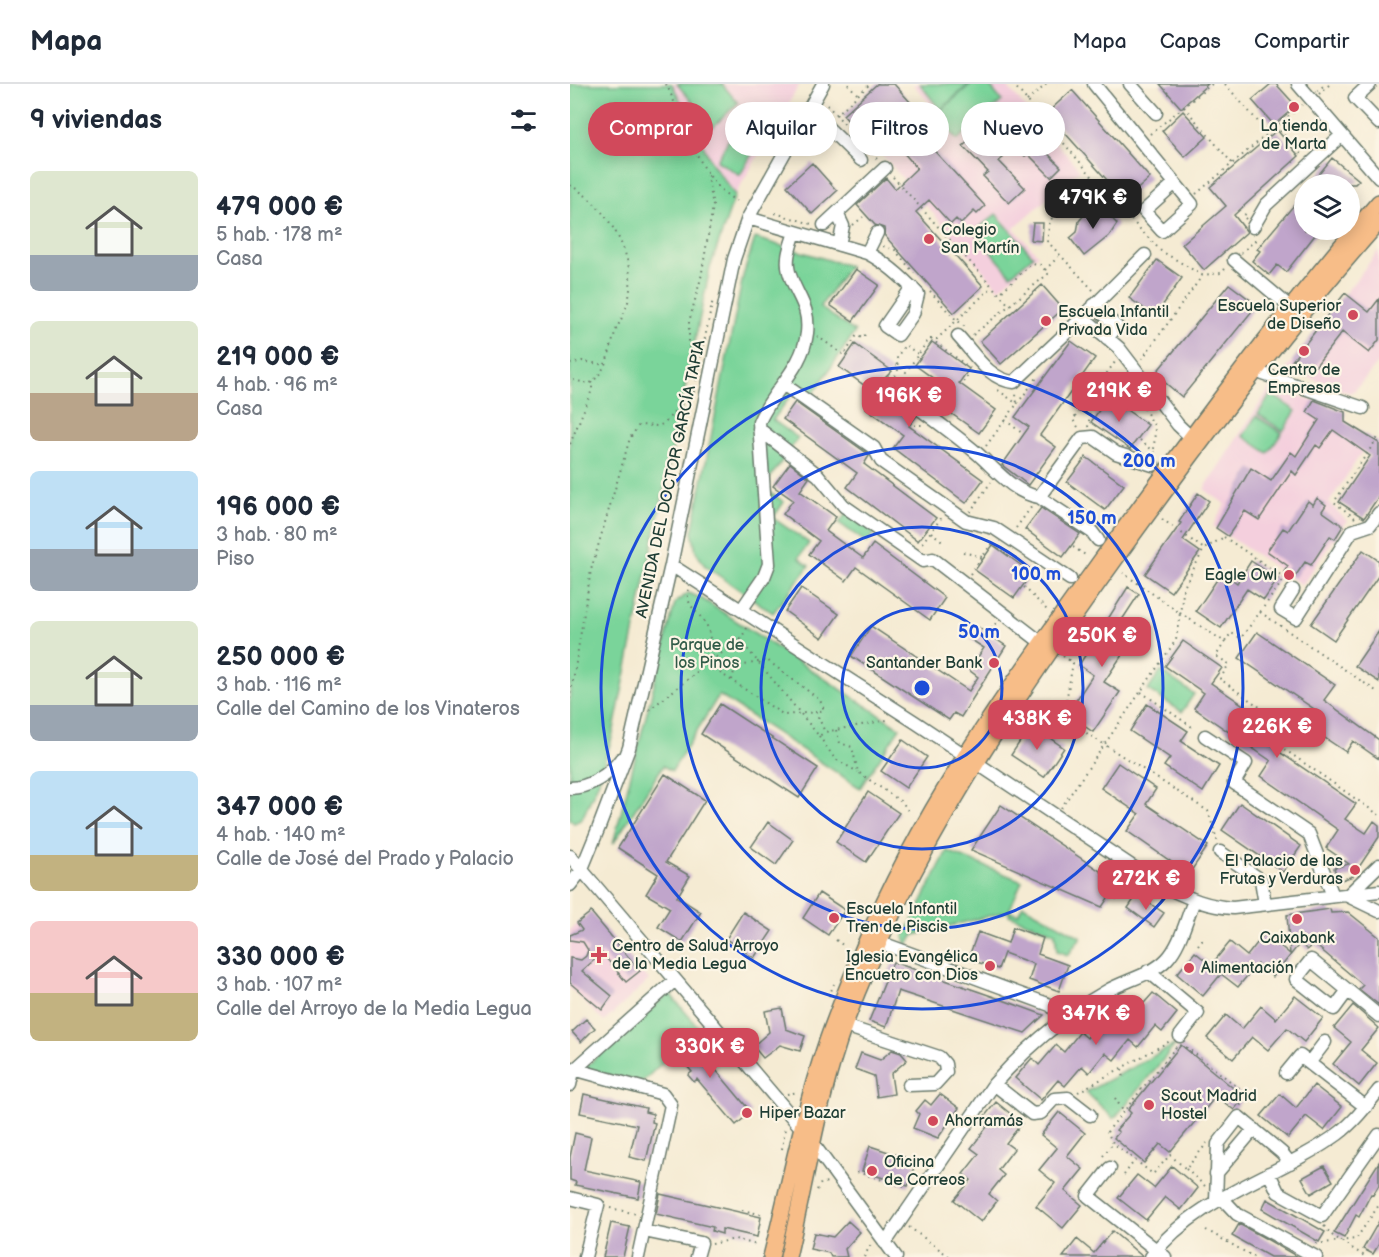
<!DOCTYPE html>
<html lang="es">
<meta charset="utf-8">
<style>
body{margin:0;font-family:"Balsamiq Sans",sans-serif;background:#f6f6f7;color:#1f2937;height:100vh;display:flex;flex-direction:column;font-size:22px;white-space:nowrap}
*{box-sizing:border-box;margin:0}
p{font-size:20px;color:#747a83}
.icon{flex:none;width:33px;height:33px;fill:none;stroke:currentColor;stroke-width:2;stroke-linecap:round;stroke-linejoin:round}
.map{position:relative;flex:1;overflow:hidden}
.side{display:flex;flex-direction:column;background:#fff;width:570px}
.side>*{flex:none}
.banner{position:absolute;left:18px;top:18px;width:570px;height:54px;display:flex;gap:12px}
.tools{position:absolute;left:724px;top:90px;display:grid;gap:12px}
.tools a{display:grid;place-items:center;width:66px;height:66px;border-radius:50%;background:#fff;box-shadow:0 3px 15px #0003;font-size:30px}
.price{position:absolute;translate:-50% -51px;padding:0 14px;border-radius:12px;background:#d1495b;color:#fff;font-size:20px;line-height:39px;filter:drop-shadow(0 2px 3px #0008)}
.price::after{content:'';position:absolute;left:50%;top:36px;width:18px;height:14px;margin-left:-9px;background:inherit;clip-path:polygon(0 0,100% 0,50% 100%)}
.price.on{background:#222;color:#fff}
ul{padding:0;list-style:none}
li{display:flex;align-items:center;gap:18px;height:150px;padding:0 30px}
li span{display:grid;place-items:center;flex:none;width:168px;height:120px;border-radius:9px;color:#555}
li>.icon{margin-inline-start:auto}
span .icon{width:72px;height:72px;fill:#fffc;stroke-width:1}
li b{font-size:26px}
h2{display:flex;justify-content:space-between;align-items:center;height:72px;padding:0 30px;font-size:26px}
.pill{padding:0 21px;border-radius:27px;background:#fff;box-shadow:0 3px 15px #0003;font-size:21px;line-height:54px}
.pill.on{background:#d1495b;color:#fff}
header{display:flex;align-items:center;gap:36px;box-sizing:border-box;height:84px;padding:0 30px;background:#fff;border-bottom:2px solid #e0e1e3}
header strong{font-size:28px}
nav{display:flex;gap:33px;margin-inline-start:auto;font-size:21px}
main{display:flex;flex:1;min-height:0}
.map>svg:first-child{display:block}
</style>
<header>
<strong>Mapa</strong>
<nav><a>Mapa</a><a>Capas</a><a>Compartir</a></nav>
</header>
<main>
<section class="side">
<h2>9 viviendas<svg class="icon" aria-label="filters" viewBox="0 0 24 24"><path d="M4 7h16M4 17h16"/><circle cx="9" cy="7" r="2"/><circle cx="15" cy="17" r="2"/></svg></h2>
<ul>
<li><span style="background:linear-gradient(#dfe7d0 70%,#9aa5b1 0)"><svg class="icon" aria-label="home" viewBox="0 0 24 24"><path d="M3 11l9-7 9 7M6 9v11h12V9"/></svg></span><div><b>479 000 €</b><p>5 hab. · 178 m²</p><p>Casa</p></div></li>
<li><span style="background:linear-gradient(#dfe7d0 60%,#b9a48a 0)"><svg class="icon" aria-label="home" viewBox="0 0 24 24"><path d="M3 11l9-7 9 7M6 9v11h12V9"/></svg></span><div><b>219 000 €</b><p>4 hab. · 96 m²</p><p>Casa</p></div></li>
<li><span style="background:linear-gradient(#bfe0f5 65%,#9aa5b1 0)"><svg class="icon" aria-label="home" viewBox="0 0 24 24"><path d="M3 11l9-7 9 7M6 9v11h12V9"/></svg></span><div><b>196 000 €</b><p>3 hab. · 80 m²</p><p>Piso</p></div></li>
<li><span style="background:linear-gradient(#dfe7d0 70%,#9aa5b1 0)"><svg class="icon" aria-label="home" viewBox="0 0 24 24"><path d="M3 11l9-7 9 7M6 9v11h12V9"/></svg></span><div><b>250 000 €</b><p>3 hab. · 116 m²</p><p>Calle del Camino de los Vinateros</p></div></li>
<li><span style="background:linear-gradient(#bfe0f5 70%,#c2b280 0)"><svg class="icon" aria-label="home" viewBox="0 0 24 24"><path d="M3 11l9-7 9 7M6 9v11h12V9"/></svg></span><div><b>347 000 €</b><p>4 hab. · 140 m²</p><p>Calle de José del Prado y Palacio</p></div></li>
<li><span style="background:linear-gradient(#f6c9c9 60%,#c2b280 0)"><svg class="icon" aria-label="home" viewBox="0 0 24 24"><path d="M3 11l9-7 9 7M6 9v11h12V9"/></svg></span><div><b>330 000 €</b><p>3 hab. · 107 m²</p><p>Calle del Arroyo de la Media Legua</p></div></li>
</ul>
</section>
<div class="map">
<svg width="809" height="1173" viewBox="0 0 809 1173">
<rect width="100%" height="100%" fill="#fcf5e5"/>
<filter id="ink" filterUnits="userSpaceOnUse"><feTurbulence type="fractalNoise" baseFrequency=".0167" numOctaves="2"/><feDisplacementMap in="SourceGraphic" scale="12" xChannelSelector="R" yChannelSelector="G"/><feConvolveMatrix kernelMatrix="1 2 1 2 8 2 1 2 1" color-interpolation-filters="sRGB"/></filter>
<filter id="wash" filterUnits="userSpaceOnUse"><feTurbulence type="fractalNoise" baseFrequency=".008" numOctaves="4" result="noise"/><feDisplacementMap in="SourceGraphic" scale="24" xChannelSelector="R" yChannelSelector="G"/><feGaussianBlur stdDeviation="1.35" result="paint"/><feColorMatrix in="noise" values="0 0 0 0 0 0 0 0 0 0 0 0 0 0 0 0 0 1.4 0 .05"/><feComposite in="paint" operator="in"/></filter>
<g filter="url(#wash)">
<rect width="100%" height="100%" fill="#f5ebd3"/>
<path fill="#f4cfdd" d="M102,0h128l-65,111 -22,-30z
M343,0h92l75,86 -66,58 24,27 -39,34 -121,-139 52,-46z
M809,166v112l-24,28 -5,3 -64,-24z
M701,302l74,26v10l24,19 -40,62 18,18 -45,64 -89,-59 12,-22 -21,-15z
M21,828l58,68 -45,42 -34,-34v-58z"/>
<path fill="#7ad49a" stroke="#4c8867" stroke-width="1.5" d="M0,0h102l41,81 22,30 -25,73 -97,466 -15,49 -16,36 -8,4 -4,-4z
M107,0h45l16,19 -25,24z
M350,0h49l-29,26z
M401,0h17l14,17 -45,39 -21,-25z
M172,31l24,14 -26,46 -23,-14z
M426,130l37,42 -22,19 -37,-43z
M185,154l94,28 -29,41 35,25 -44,65 -15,-9 -23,32 25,18 -35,50 21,14 -11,16 36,25 -10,15 10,8 -36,47 -68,-47 -9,-14 -4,-20 51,-256z
M701,310l25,17 -13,20 -25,-17z
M686,332l26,17 -14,20 -25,-17z
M279,426l27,21 -9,12 -28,-20z
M118,509l13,5 199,130 -40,60 -141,-93 -47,76 -9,-5 -50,78 62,-241z
M591,587l33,23 -12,18 -34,-22z
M377,767l75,30 -13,30 -95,24 -7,10 -3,-8z
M453,821l58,32 -13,18 -11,-4 -2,-18 -46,-18 1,-4 8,3z
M99,909l30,35 -57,54 -60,-12z
M606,960l-62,75 -28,-27z"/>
<g id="blocks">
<path fill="#c0a5cb" d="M307,0h17l17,19 -44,39 -24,-27z
M590,0h48l-27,24z
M701,0h5l20,22 -22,19 -22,-25z
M502,6l78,88 -25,22 -78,-87z
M613,27l24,26 -22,20 -23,-26z
M358,30l15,18 -14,13 56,61 -8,8 -3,-3 -13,13 -5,-5 -5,5 -22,-24 -13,12 67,74 -29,27 -69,-77 -1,-8 -9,-3 -18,-20 29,-27 9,11 22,-21 -22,-25z
M444,35l47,48 -10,10 -23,-23 -3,2 -17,-16 4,-4 -8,-8z
M707,46l22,26 -65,59 13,17 -43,38 -22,-26 44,-38 -16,-19z
M409,48l24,26 -4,3 26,27 -16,15 -26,-27 5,-4 -25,-26z
M762,74l27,22 -4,4h-44z
M242,79l25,28 -25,23 -25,-28z
M735,108v38h14l-33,42 -9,-7 -8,10 -17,-14 8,-10 -3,-2z
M533,124l14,16 -8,12 -25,20 -14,-18 7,-6 2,-11 6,-7z
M463,139h10l-1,18 -11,-1z
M587,176l25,18 -27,38 -26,-18z
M286,185l23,16 -26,36 -23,-16z
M659,200l28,21 -75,92 -27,-23z
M472,201l21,24 -62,55 -21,-23z
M775,209l24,19 10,-13v41l-10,13 -27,-21 -32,41 -10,-7 -5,4 -3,-9z
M501,257l24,17 -55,77 16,12 -28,38 -26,-20 27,-38 -14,-10z
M362,258l37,27 -10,14 37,27 -17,23 -37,-26 10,-15 -37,-27z
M285,260l37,27 -11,11 -1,7 36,28 -7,9 74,54 -17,23 -73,-55 10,-13 -37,-27 10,-14 -37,-27z
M538,313l40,28 -18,24 -39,-27z
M744,316l31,12v10l34,21v53l-15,22 -25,-16 31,-46 -37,-26 -13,18 -4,-3 -20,30 -4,-4 -33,49 -14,-9 -17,25 -12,-8 35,-60 20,13 20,-29 5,4 23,-36 -12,-8z
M225,318l73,52 1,2 -5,8 72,54 -18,23 -71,-54 10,-14 -74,-54z
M516,373l38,28 -19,25 -38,-28z
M220,379l19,15 -9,13 36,26 -10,14 37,27 10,-14 72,54 -15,22 -74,-53 -10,14 -37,-27 10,-13 -36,-27 10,-14 -20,-14z
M628,409l11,8 -26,39 17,12 -29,40 -26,-18 36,-51 -2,-1z
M747,414l9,7 -4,6 21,15 -8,13 -5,-3 -19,29 -6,-3 -11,16 -10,-6 4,-6 -21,-15 16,-23 5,3 20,-30 5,4z
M471,424l39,26 -17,23 -38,-28z
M423,461l39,28 -18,25 -39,-28z
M793,466l16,11v14l-45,65 -23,-16z
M681,477l27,18 -14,21 -17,-11 -26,39 -25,-17 26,-39 15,11z
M558,503l11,7 -25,38 16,11 -26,39 16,10 -27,40 -26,-18 26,-39 -14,-10z
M231,504l38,26 -17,24 -37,-27z
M301,542l98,65 9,-14 -9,-7 15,-22 -14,-9 8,-12 28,19 -45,71 -7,-4 -5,7 -98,-64z
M809,547v51l-24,-16z
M687,548l78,53 -11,15 55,40v19l-26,-18 -7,11 -39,-26 10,-15 -78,-53z
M613,557l39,27 -11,15 78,53 -11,15 78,53 -11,15 21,14 8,-12 5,4v12l-26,39 -15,5 -4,-13 15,-4 -23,-16 12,-18 -77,-54 10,-15 -77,-53 10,-15 -39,-27z
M150,620l98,64 -19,30 -98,-64z
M577,620l41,27 -7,10 38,25 -16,26 -39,-26 6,-8 -40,-27z
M461,641l33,23 -20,29 -33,-22z
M333,656l24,17 -21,31 -25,-17z
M548,679l38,26 -10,15 62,42 -19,28 -62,-43 12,-17 -38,-26z
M95,690l40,26 -39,62 24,14 -13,21 24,15 -19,30 -24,-15 12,-19 -24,-14 12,-20 -40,-26z
M298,708l31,21 -33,49 -30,-20z
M670,719l61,43 -18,26 -61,-42z
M431,721l117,78 -16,24 -131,-57z
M198,738l25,18 -17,25 -25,-18z
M249,809l26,17 -17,25 -25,-17z
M567,811l27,18 -10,14 -26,-19z
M760,825l1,4 17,-1 31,25v68l-20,-16 4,-4 -50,-42 -6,7 -7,-7 -27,34 -16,-13 -19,23 -17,-13 -18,22 -26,-22 18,-22 16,13 19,-23 17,14 18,-23 25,21 -3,-39z
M21,828l49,59 -14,11 -24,-29 -20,18 30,25 -10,14 -32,-27v-25l11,2 5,-4 2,-6 -5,-8 -13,-2v-5l12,-5 -5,-7z
M173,828l29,19 -18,27 -28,-19z
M443,843l30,11 -5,16 30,11 -9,26 -30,-11 5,-16 -30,-11 -6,16 -30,-10 10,-27 30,11z
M323,878l107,37 44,16 -19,18 -127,-42 -12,36 -17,-6z
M583,909l24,20 -15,19 -7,-6 -17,21 -8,-7 -16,20 -9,-7 -16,20 -7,-7 -17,20 -7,-6 -17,20 -26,-22 17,-20 7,7 17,-20 8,7 16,-20 7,6 16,-20 8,7 17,-21 9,7z
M725,912l28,22 -19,24 -17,-14 -19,22 -16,-13 -19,22 -26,-21 19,-23 16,14 19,-23 15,13z
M783,921l26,23 -18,22 16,13 -18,23 -26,-22 18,-22 -17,-14z
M212,924l4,21 19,7 -5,15 -20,-6 -17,13 -10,-12 16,-14 -4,-21z
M16,935l9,9 -14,14 -9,-10z
M115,949l66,79 -15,13 -39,-46 -3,3 -6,-7 4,-3 -22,-26z
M611,961l63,52 -10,13 -18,-14 -46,56 -10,-8 -16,19 -30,-25 5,-6 -3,-2 15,-17 -3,-3z
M322,966l9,3 6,7 -16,14 3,20 -17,3 -3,-21 -19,-7 6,-16 19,7z
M744,1001l28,22 -18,23 -18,-14 -18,22 -27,-22 19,-22 16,14z
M14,1010l62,14 -1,4 8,2 -1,8 3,1 -9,38 -17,-4 8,-32 -57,-12z
M370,1010l19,14 -21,30 -25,-10 6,-14 -3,-3 9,-11 6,5z
M426,1018l26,21 -16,20 8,6 -16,21 6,5 -15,19 8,7 -16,21 -27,-22 17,-20 -8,-6 16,-20 -8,-6 16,-21 -7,-5z
M489,1028l26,21 -18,23 16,13 -18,22 17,14 -19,23 -27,-22 19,-23 -16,-13 18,-22 -16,-13z
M5,1049l16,4 -7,33 57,12 -3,16 -63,-13 1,-3 -6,-2v-23z
M300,1062l46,15 -8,25 -46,-15z
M809,1078v23l-6,10 -2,-1 -12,23 -3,-2 -12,23 -10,-5z
M602,1082l26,22 -17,22 -16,-13 -19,23 -28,-22 19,-23 17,13z
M754,1082l9,15 -22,13 -9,-16z
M90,1110l101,23 -4,20 -35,-8v5l-10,-3 1,-4 -57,-13z
M697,1115l58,33 -6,10 -57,-33z
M278,1137l12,11 -15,17 2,8h-16l-2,-4 -19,-4 4,-16 19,4z
M809,1137v23l-6,10 -10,-5z
M41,1139l19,4 -7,30h-20z
M669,1140l22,12 37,21h-28l-38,-21z
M542,1147l31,26h-80l14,-18 17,14z"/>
</g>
</g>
<g filter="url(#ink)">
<use href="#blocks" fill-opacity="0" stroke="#6a7a6c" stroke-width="1.5"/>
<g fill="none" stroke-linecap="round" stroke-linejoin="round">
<g stroke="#6a7a6c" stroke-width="15">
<path id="minor" d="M524,0l98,120 -30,27 -18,-20 31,-28
M560,0l26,29
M728,0l81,94
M800,0l-15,14 24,25
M239,25l52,51
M267,129l6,13 -4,19
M178,134l119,35c20,10 36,25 51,41l-5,20 -15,21 -13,-9 27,-39
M254,141l61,-57
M683,143l13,-22 76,-70
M297,169l10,-20
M575,171l-62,62 36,31 59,77 20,19
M664,176l63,53
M524,221l23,22 -10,11
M388,252c16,17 31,44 56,46l69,-65
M679,282l14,8 100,34
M213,300l91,64 7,13 85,60 28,7 76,51
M318,302c30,22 62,44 90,68 18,16 36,39 61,43l53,35 6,8
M189,345l59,46 26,31 79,55 10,-2 114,88
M469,413l43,-59 11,-1 23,16 37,12
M101,481l244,157 245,163c27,12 44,21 73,23l146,-17
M723,506l-12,19 15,9 56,-87 18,-6 9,-12
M172,525l22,-32 5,-13 -10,-142c13,-31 44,-54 48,-89 3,-28 -11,-37 -18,-61 -4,-14 2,-27 6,-40
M635,652l41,27 -12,20 75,51 24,62
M0,704c19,0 40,-14 51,-29
M650,768l41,28 4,24
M0,772l233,274 93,127
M0,801l11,-14 18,-44 30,-79 42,-183 63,-306 14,-41 75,-134
M778,811l31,-30
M778,812l31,15
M309,858l171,63 15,14
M578,887l50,42 -18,23
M778,906l-14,19 -38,-30 15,-19 68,56
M275,942l94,31 6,7 1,8 -11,12 -26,1
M739,979l16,-21
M0,984l93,26 8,11 -33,152
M716,989l14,-17 66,51
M424,1000l38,30 9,-1 13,-14 14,-1 22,17
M0,1001l3,-14 102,-91
M540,1084l-22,28 77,61
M699,1089l9,19 44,24 57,-81
M646,1090l38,-45
M651,1113l16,17 79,43
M0,1114l28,7 -13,52
M646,1117l2,-57 21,-27 43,36 8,10
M74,1147l57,12 -4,14
M315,1159l109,-159c32,-36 71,-69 113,-93 19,-11 45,-16 60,-32 14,-15 19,-40 27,-58
M581,1173c47,-62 127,-80 187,-123 16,-12 29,-29 41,-44"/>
</g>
<g stroke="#6a7a6c" stroke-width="18">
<path id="major" d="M201,1173c18,-70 31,-142 54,-210 11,-33 25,-66 38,-98 58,-141 150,-267 239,-390 89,-122 177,-243 277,-357
M218,1173c18,-76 31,-163 58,-236 65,-172 168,-322 275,-470 82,-113 165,-224 258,-329"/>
</g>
<path stroke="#6a7a6c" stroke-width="2" stroke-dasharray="1.5 4.5" stroke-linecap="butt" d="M96,0c18,35 34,101 73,118
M278,0l10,11
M443,0l102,119 46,48 41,24 19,-2 5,-5
M655,0l43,49
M747,7l9,-7
M749,10l11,-10
M457,17l20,-17
M257,21l50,54
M614,23l48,56
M266,31l34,-31
M706,42l26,29
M580,50l62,-50
M323,93l117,129
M0,101c36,20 67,70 59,112 -2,14 -11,26 -15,39 -5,18 -9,38 -25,48l-19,-5
M626,110l106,-89
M205,129l40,12
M676,135l-3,-3 6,-5
M283,141l10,-8
M313,162l12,4 19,23
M671,169l18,-16
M475,186l13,-13
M523,206l-46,-49 3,-21 44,-41
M360,207l21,24 14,12
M403,251l75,-61 -7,-9 -10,-1 -32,30
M247,252l27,19 13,-20 6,4
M294,252l3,-4
M361,255l39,29
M572,275l60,-83
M129,278l-10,-12v-28l12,-44 12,-72 -6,-35
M0,280l12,-3 23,4
M326,280l10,8 23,-33h8l55,-52
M325,292l3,-5 -1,-14 8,-12 13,9
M393,298l9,-12
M428,306l19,14 22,-29
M574,314l-3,5 14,24 -1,23
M435,336l17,13
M344,341h8
M508,343l-5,-7 42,-58
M518,343l2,-12 16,-39
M570,356l17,14
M0,360l22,-54v-8
M416,362l31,-42 -1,-10
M400,428l21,-30
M785,434l-21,-16 45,-66
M592,435l42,30
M446,444l16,-22
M361,448l14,11
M654,453l61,41 -44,60 -10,-5 -6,9 -45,-29 4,-26 20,-38z
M352,459l20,-26
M503,463l14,9
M393,468l19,5
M400,490l23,-32
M454,503l23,23
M690,528l119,81
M177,544l-7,12 -28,20 -1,7 73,48 32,-3 9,20 62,-12
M418,550l8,-11
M170,556l79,96 6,-4
M655,558l-9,14 13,8 -9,15 75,53 -11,17 95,66
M493,572l10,7 -10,55 145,93 10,32
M162,596l3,-13 32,-7 53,40 4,10 -8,2
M571,608l54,37
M0,615l21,-129 39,-132 9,-13 19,1 7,-3 15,-19 13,-8 20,-97
M79,626l63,-50c-2,-11 -1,-25 -5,-34 -5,-12 -24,-20 -18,-37
M266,646l4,13 12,4 6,25 45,31 7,11
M249,652l16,23 23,13
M491,724l115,-168 4,-27 -57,-40
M539,813l6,-9 -2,9 6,-6 -4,10
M266,856l8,6
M628,861l7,-9
M259,912l5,-12
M606,963l-69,85 6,11 40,31 17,-19 16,14 21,-26
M616,963l62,48 -8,11
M552,985l2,9
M508,1008l92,-51
M217,1010l11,-2
M545,1014l8,13
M212,1065l3,-21
M533,1072l10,-13
M616,1085l20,18
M287,1088l51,16
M554,1091l11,-15
M247,1106l4,-7 7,-1
M40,1124l27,6
M172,1126l22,5
M754,1142l9,10 33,21
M339,1143l41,30
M636,1146l48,27
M142,1160l23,-5 22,6
M746,1160l40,-5 23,-34
M294,1173l7,-13"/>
<use href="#minor" stroke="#fff" stroke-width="12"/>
<use href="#major" stroke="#f7bd88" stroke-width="15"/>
</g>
</g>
<g fill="none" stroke="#1d4ed8" stroke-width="3">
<circle cx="352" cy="604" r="80"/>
<circle cx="352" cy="604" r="161"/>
<circle cx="352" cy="604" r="241"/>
<circle cx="352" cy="604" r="321"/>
</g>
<g fill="#d1495b" stroke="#fcf5e5" stroke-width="2">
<circle cx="724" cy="23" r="6"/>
<circle cx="359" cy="155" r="6"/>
<circle cx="783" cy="231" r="6"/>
<circle cx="476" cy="237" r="6"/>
<circle cx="734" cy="267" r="6"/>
<circle cx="719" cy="491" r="6"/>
<circle cx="424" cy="579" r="6"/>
<circle cx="785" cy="786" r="6"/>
<circle cx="264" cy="834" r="6"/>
<circle cx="727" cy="835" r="6"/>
<path d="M26 862h6v6h6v6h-6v6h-6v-6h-6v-6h6z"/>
<circle cx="420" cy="882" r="6"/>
<circle cx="619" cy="884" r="6"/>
<circle cx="579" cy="1021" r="6"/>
<circle cx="177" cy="1029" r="6"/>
<circle cx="363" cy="1037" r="6"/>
<circle cx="302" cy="1087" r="6"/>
</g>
<g text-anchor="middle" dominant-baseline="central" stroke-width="4.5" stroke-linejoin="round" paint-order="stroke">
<g font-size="16" fill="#1f3d34" stroke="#fcf5e5" text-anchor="start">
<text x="724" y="42" text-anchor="middle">La tienda<tspan x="724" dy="18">de Marta</tspan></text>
<text x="371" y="146">Colegio<tspan x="371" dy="18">San Martín</tspan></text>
<text x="771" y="222" text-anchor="end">Escuela Superior<tspan x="771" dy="18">de Diseño</tspan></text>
<text x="488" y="228">Escuela Infantil<tspan x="488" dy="18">Privada Vida</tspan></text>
<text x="734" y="286" text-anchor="middle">Centro de<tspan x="734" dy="18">Empresas</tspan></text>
<text x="707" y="491" text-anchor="end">Eagle Owl</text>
<text x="412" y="579" text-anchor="end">Santander Bank</text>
<text x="773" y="777" text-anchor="end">El Palacio de las<tspan x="773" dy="18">Frutas y Verduras</tspan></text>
<text x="276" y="825">Escuela Infantil<tspan x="276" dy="18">Tren de Piscis</tspan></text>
<text x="727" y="854" text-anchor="middle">Caixabank</text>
<text x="42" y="862">Centro de Salud Arroyo<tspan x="42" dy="18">de la Media Legua</tspan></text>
<text x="408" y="873" text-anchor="end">Iglesia Evangélica<tspan x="408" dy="18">Encuetro con Dios</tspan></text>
<text x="631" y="884">Alimentación</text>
<text x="591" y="1012">Scout Madrid<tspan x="591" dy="18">Hostel</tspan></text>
<text x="189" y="1029">Hiper Bazar</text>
<text x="375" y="1037">Ahorramás</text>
<text x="314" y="1078">Oficina<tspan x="314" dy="18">de Correos</tspan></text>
</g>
<g font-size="16" fill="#1f3d34" stroke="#fcf5e5">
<text transform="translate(101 395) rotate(-78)">AVENIDA DEL DOCTOR GARCÍA TAPIA</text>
</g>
<g font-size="16" fill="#315b48" stroke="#fcf5e5">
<text x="137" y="561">Parque de<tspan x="137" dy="18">los Pinos</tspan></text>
</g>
</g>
<circle cx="352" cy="604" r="9" fill="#1d4ed8" stroke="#fcf5e5" stroke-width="3"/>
<g font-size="18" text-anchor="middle" font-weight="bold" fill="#1d4ed8" stroke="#fcf5e5" stroke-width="4.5" stroke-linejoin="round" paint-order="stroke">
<text x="579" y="383">200 m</text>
<text x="522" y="440">150 m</text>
<text x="466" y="496">100 m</text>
<text x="409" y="554">50 m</text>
</g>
</svg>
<div class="tools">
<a><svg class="icon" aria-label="layers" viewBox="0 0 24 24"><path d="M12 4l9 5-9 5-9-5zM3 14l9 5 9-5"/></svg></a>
</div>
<b class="price on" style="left:523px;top:146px">479K €</b>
<b class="price" style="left:549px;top:339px">219K €</b>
<b class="price" style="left:339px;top:344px">196K €</b>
<b class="price" style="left:532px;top:584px">250K €</b>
<b class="price" style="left:467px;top:667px">438K €</b>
<b class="price" style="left:707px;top:675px">226K €</b>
<b class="price" style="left:576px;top:827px">272K €</b>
<b class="price" style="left:526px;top:962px">347K €</b>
<b class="price" style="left:140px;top:995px">330K €</b>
<div class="banner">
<a class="pill on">Comprar</a>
<a class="pill">Alquilar</a>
<a class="pill">Filtros</a>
<a class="pill">Nuevo</a>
</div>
</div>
</main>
